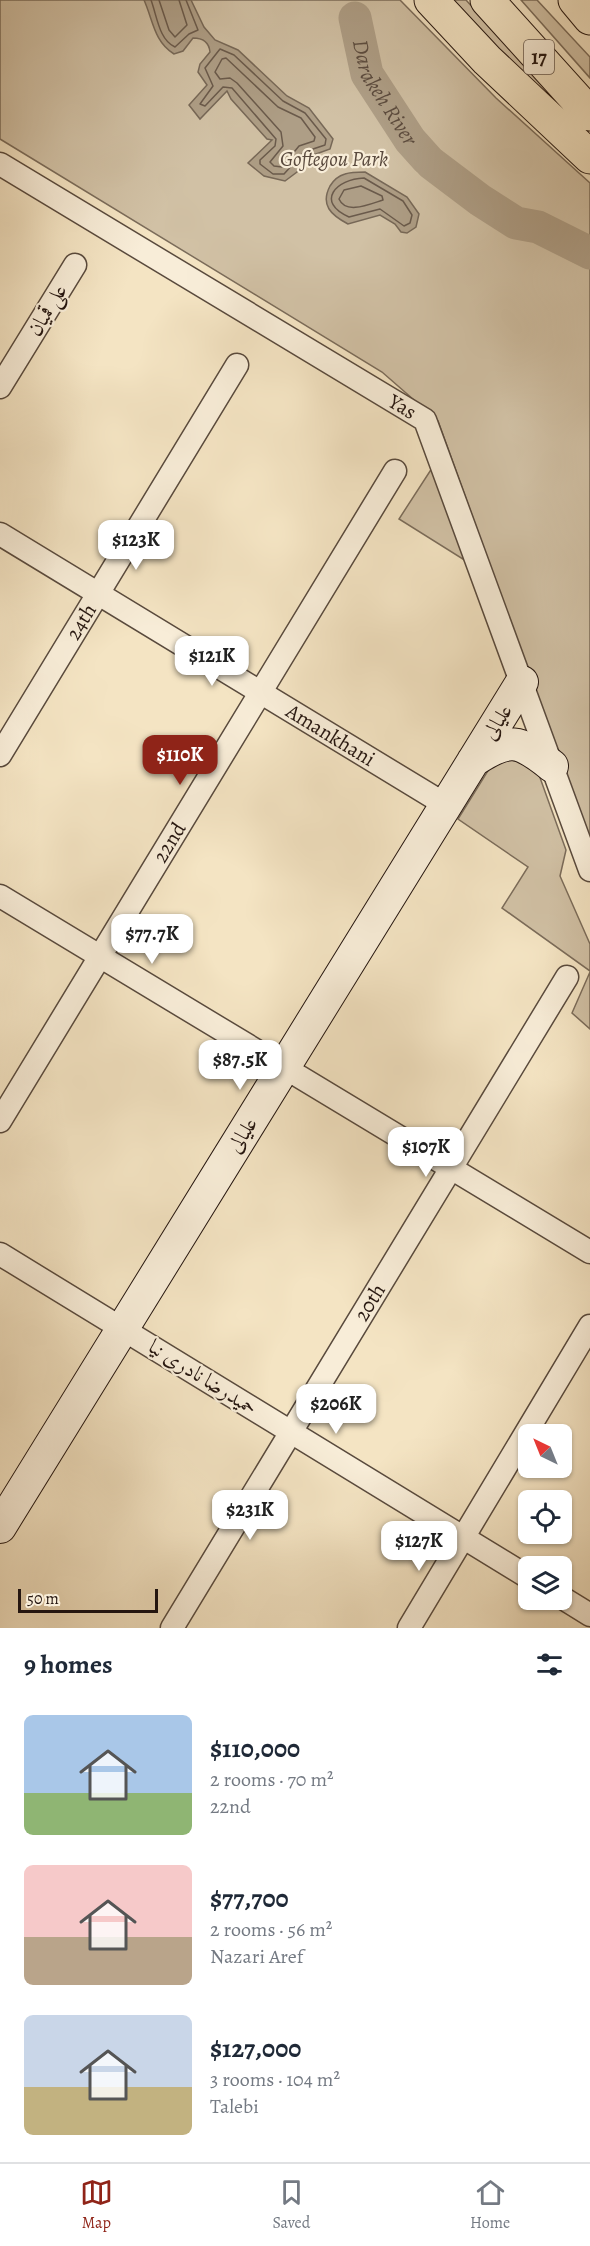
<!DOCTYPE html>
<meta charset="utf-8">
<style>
body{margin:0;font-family:Alegreya,Amiri,serif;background:#f6f6f7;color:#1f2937;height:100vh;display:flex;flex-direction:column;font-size:22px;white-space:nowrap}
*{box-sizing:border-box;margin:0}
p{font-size:20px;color:#747a83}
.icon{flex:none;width:33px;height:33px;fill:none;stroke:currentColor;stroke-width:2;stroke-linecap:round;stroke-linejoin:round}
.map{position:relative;height:1628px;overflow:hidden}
.sheet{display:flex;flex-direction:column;background:#fff;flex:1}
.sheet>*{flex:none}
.needle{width:39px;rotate:317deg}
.tools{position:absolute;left:518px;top:1424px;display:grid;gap:12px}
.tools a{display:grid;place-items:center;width:54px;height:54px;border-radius:9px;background:#fff;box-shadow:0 2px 4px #0004;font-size:30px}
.scale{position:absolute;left:18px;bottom:15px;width:140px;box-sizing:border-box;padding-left:6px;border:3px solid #251610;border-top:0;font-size:16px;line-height:21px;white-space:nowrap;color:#251610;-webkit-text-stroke:4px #f8edd8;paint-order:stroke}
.price{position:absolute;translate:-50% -51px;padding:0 14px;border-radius:12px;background:#fff;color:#222;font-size:20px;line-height:39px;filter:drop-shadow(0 2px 3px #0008)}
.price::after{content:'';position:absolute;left:50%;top:36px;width:18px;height:14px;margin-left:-9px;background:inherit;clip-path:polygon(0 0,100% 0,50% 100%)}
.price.selected{background:#8f2418;color:#fff}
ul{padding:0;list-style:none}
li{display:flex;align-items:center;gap:18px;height:150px;padding:0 24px}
li span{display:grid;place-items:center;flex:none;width:168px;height:120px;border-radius:9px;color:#555}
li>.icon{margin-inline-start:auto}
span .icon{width:72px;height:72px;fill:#fffc;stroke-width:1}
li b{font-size:26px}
h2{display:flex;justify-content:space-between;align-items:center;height:72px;padding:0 24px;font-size:26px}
.dock{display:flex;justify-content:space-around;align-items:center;height:84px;border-top:2px solid #e0e1e3;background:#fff;font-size:16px;color:#747a83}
.dock a{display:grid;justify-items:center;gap:3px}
.dock .selected{color:#8f2418}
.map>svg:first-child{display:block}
</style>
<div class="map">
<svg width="590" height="1628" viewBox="0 0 590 1628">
<rect width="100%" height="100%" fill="#f4e4c3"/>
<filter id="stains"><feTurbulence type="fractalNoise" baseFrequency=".00333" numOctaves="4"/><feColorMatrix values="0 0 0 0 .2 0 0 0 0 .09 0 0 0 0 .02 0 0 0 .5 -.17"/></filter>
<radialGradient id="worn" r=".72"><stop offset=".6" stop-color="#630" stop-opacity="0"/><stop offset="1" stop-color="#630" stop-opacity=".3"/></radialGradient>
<path fill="#d1c1a5" stroke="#7b6c5a" stroke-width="1.5" d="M0,0h400l96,98 94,85v660l-152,-422 -56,-49 -382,-233z
M448,0h18l83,92 -5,8z
M521,0h16l53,57v21z
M434,465l32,96 -67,-42z
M499,753l35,8 32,89 -6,26 30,68v27l-88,-63 26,-41 -70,-48z
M590,972v57l-18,-16z"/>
<path fill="#ae9e86" stroke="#776857" stroke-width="1.5" d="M144,0h47l13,27 11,13 23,10 49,46 22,12 24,31 -3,10 -22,8 -11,15 -12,9 -21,-5 -16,-13 24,-23 -5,-1 -36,-40 -4,-8 -27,28 -11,-14 18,-20 -9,-13 2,-8 10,-12c-1,-10 -7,-14 -17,-14l-10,13 -9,3c-20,-12 -21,-34 -30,-54z
M365,172l42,25 12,17 -3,13 -9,6 -6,-1 -6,-8 -15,-9 -32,9c-17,-9 -28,-19 -18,-38 3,-5 8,-10 15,-12 6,-2 14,-2 20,-2z"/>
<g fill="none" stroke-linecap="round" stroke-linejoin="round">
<path stroke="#6a5a4b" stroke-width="1.5" d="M151,0c6,16 8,40 24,47l14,-13 9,-4 -12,-30
M159,0l10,30 6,7 12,-12 -8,-25
M220,49l14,6 49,46 22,12 21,26 -1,6 -21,7 -20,22h-11l-13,-10v-4l15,-14 1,-7 -44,-51 -9,-1 -18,19 -5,-2 13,-18 -8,-18z
M226,58l52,49 23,11 14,19 -1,4 -15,5 -17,21 -8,-1 -4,-4 13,-16 -2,-14 -44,-49 -7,-5 -10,1 -5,-7 7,-13z
M364,178l39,23 9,14 -2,8 -6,3 -24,-17 -31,8c-34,-15 -13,-38 15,-39z
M361,186l21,10 1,4c-13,4 -37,15 -44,-1l5,-9z"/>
<g stroke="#ae9e86" stroke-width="33">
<path id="s1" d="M355,18l12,56 43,66 17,19"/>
<path d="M431,163l49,37 36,23 22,4 52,26"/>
</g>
<g stroke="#594a3d" stroke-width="25">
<g id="street">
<path id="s2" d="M0,164l425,256 165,450"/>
<path d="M0,387l75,-122"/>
<path id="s3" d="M0,534l446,271"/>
<path id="s4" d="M0,755l237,-390"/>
<path d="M0,896l590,356"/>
<path id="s5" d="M0,1121l395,-650"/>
<path d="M0,1254l528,323"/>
<path d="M561,1597l29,18"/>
<path id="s6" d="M172,1628l395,-651"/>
<path d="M409,1628l181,-302"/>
</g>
</g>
<g stroke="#251610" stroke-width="34">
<path id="secondary" d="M473,761c36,-24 46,-22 79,5
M0,1527l522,-845"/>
</g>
<g stroke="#251610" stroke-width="35">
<path id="highway" d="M431,0l56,60 103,97
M487,0l103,114
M575,0l15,18"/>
</g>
<use href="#street" stroke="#f8edd8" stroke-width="22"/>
<use href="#secondary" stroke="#f8edd8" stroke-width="32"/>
<use href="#highway" stroke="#f4e4c3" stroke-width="33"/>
</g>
<g text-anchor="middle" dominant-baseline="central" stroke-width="4.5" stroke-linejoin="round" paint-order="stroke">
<rect fill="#f8edd8" stroke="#64564c" stroke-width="1.5" x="524" y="40" width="30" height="34" rx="4.5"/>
<g font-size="20" font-weight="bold" fill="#251610">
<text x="539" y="57">17</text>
</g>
<g font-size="21" font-style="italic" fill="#59493d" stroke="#f8edd8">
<text x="334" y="159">Goftegou Park</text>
</g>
<g font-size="21" fill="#251610" stroke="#f8edd8">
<text transform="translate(47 310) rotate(-59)">علی قمیان</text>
<text stroke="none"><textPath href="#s2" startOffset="470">Yas</textPath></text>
<text stroke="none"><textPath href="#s4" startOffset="156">24th</textPath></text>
<text transform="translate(497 722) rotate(-58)">علیالی</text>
<text stroke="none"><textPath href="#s3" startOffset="387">Amankhani</textPath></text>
<text stroke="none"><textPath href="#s5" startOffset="326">22nd</textPath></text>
<text transform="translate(242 1135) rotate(-58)">علیالی</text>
<text stroke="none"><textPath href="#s6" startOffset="381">20th</textPath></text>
<text transform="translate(203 1377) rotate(32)">حمیدرضا نادری نیا</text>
</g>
<g font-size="22" font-style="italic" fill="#5c4c3f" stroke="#f8edd8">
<text stroke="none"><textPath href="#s1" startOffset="81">Darakeh River</textPath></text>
</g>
</g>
<rect width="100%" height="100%" filter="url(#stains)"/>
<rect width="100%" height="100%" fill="url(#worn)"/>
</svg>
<div class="tools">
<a><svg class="needle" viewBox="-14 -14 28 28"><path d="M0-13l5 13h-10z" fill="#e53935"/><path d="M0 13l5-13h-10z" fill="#747a83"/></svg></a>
<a><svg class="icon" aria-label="locate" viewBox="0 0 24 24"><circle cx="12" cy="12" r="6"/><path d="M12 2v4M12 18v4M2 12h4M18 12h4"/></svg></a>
<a><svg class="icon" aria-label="layers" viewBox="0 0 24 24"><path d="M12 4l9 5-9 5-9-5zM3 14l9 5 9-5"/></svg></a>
</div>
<div class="scale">50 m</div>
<b class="price" style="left:136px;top:571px">$123K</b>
<b class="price" style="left:212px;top:687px">$121K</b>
<b class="price selected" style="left:180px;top:786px">$110K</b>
<b class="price" style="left:152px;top:965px">$77.7K</b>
<b class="price" style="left:240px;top:1091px">$87.5K</b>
<b class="price" style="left:426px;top:1178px">$107K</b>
<b class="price" style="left:336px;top:1435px">$206K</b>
<b class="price" style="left:250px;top:1541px">$231K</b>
<b class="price" style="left:419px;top:1572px">$127K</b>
</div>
<section class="sheet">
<h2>9 homes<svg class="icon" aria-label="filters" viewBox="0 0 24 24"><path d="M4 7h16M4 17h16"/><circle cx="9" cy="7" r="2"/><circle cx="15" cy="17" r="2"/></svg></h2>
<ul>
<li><span style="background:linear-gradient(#a9c7e8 65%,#8fb573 0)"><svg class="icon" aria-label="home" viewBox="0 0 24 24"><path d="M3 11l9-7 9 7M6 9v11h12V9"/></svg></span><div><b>$110,000</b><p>2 rooms · 70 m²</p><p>22nd</p></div></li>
<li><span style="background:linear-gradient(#f6c9c9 60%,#b9a48a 0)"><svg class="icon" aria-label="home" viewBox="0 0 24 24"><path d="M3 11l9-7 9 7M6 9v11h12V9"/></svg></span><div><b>$77,700</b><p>2 rooms · 56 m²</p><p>Nazari Aref</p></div></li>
<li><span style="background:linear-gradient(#c9d6e8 60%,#c2b280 0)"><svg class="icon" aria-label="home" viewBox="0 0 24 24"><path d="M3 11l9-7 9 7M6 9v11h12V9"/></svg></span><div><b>$127,000</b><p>3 rooms · 104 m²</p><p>Talebi</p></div></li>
</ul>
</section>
<nav class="dock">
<a class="selected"><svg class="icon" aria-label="map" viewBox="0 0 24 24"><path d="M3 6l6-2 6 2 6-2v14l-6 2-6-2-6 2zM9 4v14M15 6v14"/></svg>Map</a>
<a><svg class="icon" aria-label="saved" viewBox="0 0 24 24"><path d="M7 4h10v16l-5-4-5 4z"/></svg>Saved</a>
<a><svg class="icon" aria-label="home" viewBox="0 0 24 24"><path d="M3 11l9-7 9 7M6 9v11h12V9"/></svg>Home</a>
</nav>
